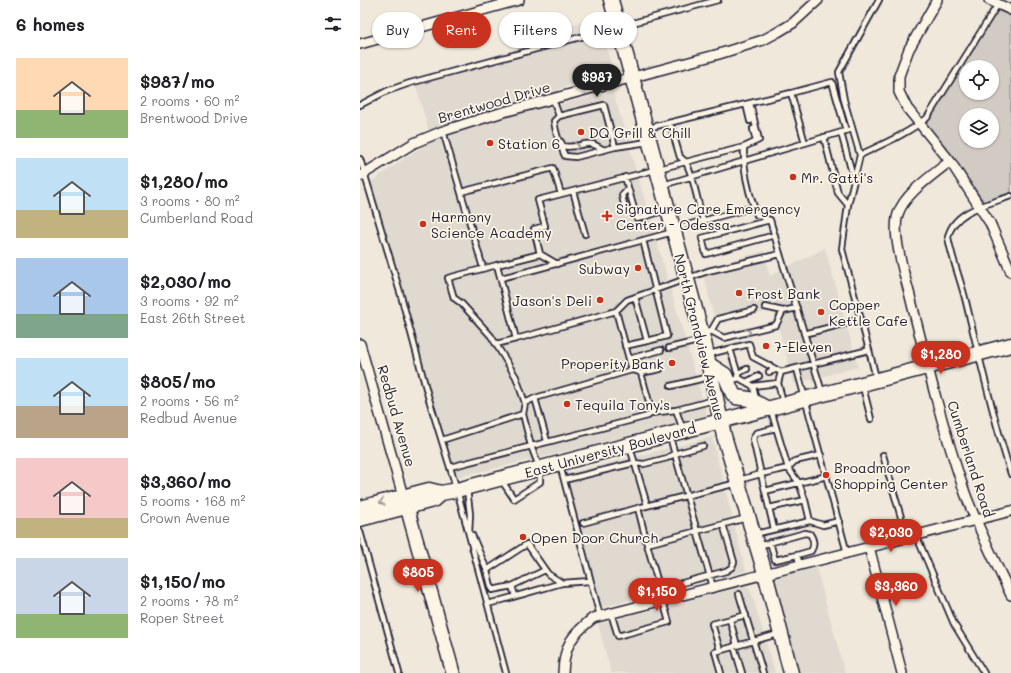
<!DOCTYPE html>
<meta charset="utf-8">
<style>
body{margin:0;font-family:Mali,sans-serif;background:#f6f6f6;color:#202124;height:100vh;display:flex;flex-direction:column;font-size:15px;white-space:nowrap}
*{box-sizing:border-box;margin:0}
p{font-size:13px;color:#757577}
.icon{flex:none;width:22px;height:22px;fill:none;stroke:currentColor;stroke-width:2;stroke-linecap:round;stroke-linejoin:round}
.map{position:relative;flex:1;overflow:hidden}
.side{display:flex;flex-direction:column;background:#fff;width:360px}
.side>*{flex:none}
.banner{position:absolute;left:12px;top:12px;width:380px;height:36px;display:flex;gap:8px}
.tools{position:absolute;left:599px;top:60px;display:grid;gap:8px}
.tools a{display:grid;place-items:center;width:40px;height:40px;border-radius:50%;background:#fff;box-shadow:0 1px 3px #0004;font-size:20px}
.price{position:absolute;translate:-50% -34px;padding:0 9px;border-radius:14px;background:#c8321e;color:#fff;font-size:13px;line-height:26px;filter:drop-shadow(0 1px 2px #0008)}
.price::after{content:'';position:absolute;left:50%;top:24px;width:12px;height:9px;margin-left:-6px;background:inherit;clip-path:polygon(0 0,100% 0,50% 100%)}
.price.active{background:#222;color:#fff}
ul{padding:0;list-style:none}
li{display:flex;align-items:center;gap:12px;height:100px;padding:0 16px}
li span{display:grid;place-items:center;flex:none;width:112px;height:80px;border-radius:0px;color:#555}
li>.icon{margin-inline-start:auto}
span .icon{width:48px;height:48px;fill:#fffc;stroke-width:1}
li b{font-size:17px}
h2{display:flex;justify-content:space-between;align-items:center;height:48px;padding:0 16px;font-size:17px}
.chip{padding:0 14px;border-radius:18px;background:#fff;box-shadow:0 1px 3px #0004;font-size:14px;line-height:36px}
.chip.active{background:#c8321e;color:#fff}
main{display:flex;flex:1;min-height:0}
.map>svg:first-child{display:block}
</style>
<main>
<section class="side">
<h2>6 homes<svg class="icon" aria-label="filters" viewBox="0 0 24 24"><path d="M4 7h16M4 17h16"/><circle cx="9" cy="7" r="2"/><circle cx="15" cy="17" r="2"/></svg></h2>
<ul>
<li><span style="background:linear-gradient(#ffd9b3 65%,#8fb573 0)"><svg class="icon" aria-label="home" viewBox="0 0 24 24"><path d="M3 11l9-7 9 7M6 9v11h12V9"/></svg></span><div><b>$987/mo</b><p>2 rooms · 60 m²</p><p>Brentwood Drive</p></div></li>
<li><span style="background:linear-gradient(#bfe0f5 65%,#c2b280 0)"><svg class="icon" aria-label="home" viewBox="0 0 24 24"><path d="M3 11l9-7 9 7M6 9v11h12V9"/></svg></span><div><b>$1,280/mo</b><p>3 rooms · 80 m²</p><p>Cumberland Road</p></div></li>
<li><span style="background:linear-gradient(#a9c7e8 70%,#7fa58c 0)"><svg class="icon" aria-label="home" viewBox="0 0 24 24"><path d="M3 11l9-7 9 7M6 9v11h12V9"/></svg></span><div><b>$2,030/mo</b><p>3 rooms · 92 m²</p><p>East 26th Street</p></div></li>
<li><span style="background:linear-gradient(#bfe0f5 60%,#b9a48a 0)"><svg class="icon" aria-label="home" viewBox="0 0 24 24"><path d="M3 11l9-7 9 7M6 9v11h12V9"/></svg></span><div><b>$805/mo</b><p>2 rooms · 56 m²</p><p>Redbud Avenue</p></div></li>
<li><span style="background:linear-gradient(#f6c9c9 75%,#c2b280 0)"><svg class="icon" aria-label="home" viewBox="0 0 24 24"><path d="M3 11l9-7 9 7M6 9v11h12V9"/></svg></span><div><b>$3,360/mo</b><p>5 rooms · 168 m²</p><p>Crown Avenue</p></div></li>
<li><span style="background:linear-gradient(#c9d6e8 70%,#8fb573 0)"><svg class="icon" aria-label="home" viewBox="0 0 24 24"><path d="M3 11l9-7 9 7M6 9v11h12V9"/></svg></span><div><b>$1,150/mo</b><p>2 rooms · 78 m²</p><p>Roper Street</p></div></li>
</ul>
</section>
<div class="map">
<svg width="651" height="673" viewBox="0 0 651 673">
<rect width="100%" height="100%" fill="#efe8db"/>
<filter id="ink" filterUnits="userSpaceOnUse"><feTurbulence type="fractalNoise" baseFrequency=".025" numOctaves="2"/><feDisplacementMap in="SourceGraphic" scale="8" xChannelSelector="R" yChannelSelector="G"/><feConvolveMatrix kernelMatrix="1 2 1 2 8 2 1 2 1" color-interpolation-filters="sRGB"/></filter>
<g filter="url(#ink)">
<path fill="#e0d9cf" d="M237,15l15,53 -112,45 -70,23 -15,-54 68,-20z
M253,91l95,327 -255,60 -85,-296 6,-2 38,-27 25,-14 32,-12z
M465,248l33,119 -64,17 -20,-74 -58,14 -14,-55 62,-18 6,25z
M352,437l34,134 -147,37 -34,-134z
M456,567l29,106h-46l-27,-94z
M385,586l5,2 25,85h-164l-13,-49z"/>
<path fill="#d1cbc3" stroke="#7a767f" fill-rule="evenodd" d="M635,9l16,7v177l-27,9 -33,-48 -28,-33zM606,67h26v26h-26zM606,115h26v26h-26z"/>
<g fill="none" stroke-linecap="round" stroke-linejoin="round">
<g stroke="#22223b" stroke-width="8">
<path id="lane" d="M519,0l-40,72 5,28 16,55c23,-11 47,-21 67,-37l71,-114
M431,93l41,-11 14,49
M193,99l6,17 45,-11 11,42
M386,104l4,17
M0,105l27,-14 23,-8 308,-83
M199,116l-5,5c2,13 5,23 11,35l11,1 39,-10 33,-5
M310,123l10,34 6,5 6,15 11,44
M288,128l143,-35 14,50 47,-14
M393,129l3,12
M83,131l40,137
M481,133l13,47
M201,142l2,4c11,3 21,-4 29,-2 4,1 8,4 12,6
M0,159l40,133 28,104 29,94 49,183
M265,177l12,42 29,-9
M303,185l142,-42
M268,188l-6,7 3,14 10,5
M213,191l12,43
M101,192l92,-24 8,26
M651,196c-22,8 -57,14 -63,41 4,22 13,44 18,65 14,58 27,116 45,172
M488,205l12,-50
M410,220l-68,18 4,16 69,-19
M316,228l78,-21c-7,-20 -11,-39 -10,-60
M180,254l-6,-25 11,-3 -7,-26 206,-53 15,-7 -9,-37
M420,254l42,138
M137,265l43,-11 17,10
M141,278l32,-8 140,-38
M275,297l12,44 20,-5 -24,-96
M405,307l18,4 14,-3
M256,311l16,59
M351,331l13,7 52,-13 7,-14
M349,332l2,-1 7,-12 36,-9
M444,334l47,-12 9,-6
M156,339l100,-28 11,-11 81,-29 72,-17 -10,-34 -13,-5 -3,-8
M136,344l20,-5 -19,-74 -49,13 6,20 7,5 30,33 25,41 9,26 -2,11 8,32 9,23v13l-26,17 -12,-18
M265,346l22,-5
M309,348l33,-8
M509,350l7,28
M349,354l40,-10 4,13 28,15 88,-22 -27,-101 6,-44 -10,-12 -14,-56
M269,359l32,-9
M437,369l50,184
M409,372l6,-2
M281,373l19,-4
M378,373l9,-4
M379,378l14,8 3,14
M370,381l9,-3 -9,-29
M386,382l13,-6
M418,383l5,19
M311,386l38,-9
M393,386l25,-3 3,-11
M503,387l8,32
M175,398l12,43
M316,410l38,-10
M411,410l17,58 7,-7 26,-6
M291,413l25,-3 7,20
M310,437l43,150
M82,440l81,-26
M270,447l17,58
M523,455l24,83
M200,465l40,151
M90,467l198,-51 3,-3v-4l-10,-36 -4,-2 -5,-1 -97,28 -10,5
M204,480l70,-17 10,1 23,-6 7,-4 29,-8
M379,480l22,-6 -8,-35 3,-6 20,-5
M107,489l3,25 -1,20 3,1 15,35
M405,491l62,-15
M445,500l-36,8 -8,-34 27,-6 11,15 6,17 5,21
M409,508l5,21
M223,523l55,-15
M0,531l39,142
M395,534l55,-13 13,4 16,-4
M556,535l38,89 30,49
M410,542l5,18 22,-5
M287,544l-9,-36 99,-25
M398,546l47,-13 5,1c4,6 5,11 1,17l-14,4 3,10
M152,586l33,-16
M300,589l66,-18 6,-4 2,-5 -11,-38
M379,594l24,79
M155,596l-3,-10 -20,4 -5,-20 40,-26 21,30 14,9
M128,604l74,-21 28,-2
M251,613l7,23 51,-14 -22,-78 100,-26
M370,620l7,25
M374,646l8,27
M360,650l-8,-26 34,-9
M361,673l-6,-21 63,-18"/>
</g>
<g stroke="#22223b" stroke-width="12">
<path id="street" d="M577,0l-28,49 -6,16 -4,11v16l8,16 43,53 40,62 21,49
M629,0l22,10
M0,44l159,-44
M590,161c-17,14 -45,32 -52,53 -7,21 8,65 13,86 16,65 32,130 54,193 13,35 30,69 46,102
M0,176l54,-33 29,-12 57,-18 219,-59 44,-14 15,-8 15,-9 25,-23
M0,344l43,152
M509,547l33,126
M203,673c1,-28 9,-38 30,-55l418,-107"/>
</g>
<g stroke="#22223b" stroke-width="16">
<path id="secondary" d="M47,507l46,166"/>
</g>
<g stroke="#22223b" stroke-width="17">
<path id="primary" d="M251,0l93,342 20,94 41,137 26,100
M348,364l17,11 8,19 3,3 13,2 19,10
M0,508l69,-18 12,3 16,-3 554,-145
M0,519l73,-19 8,-7"/>
</g>
<use href="#lane" stroke="#fcf5e5" stroke-width="4.5"/>
<use href="#street" stroke="#fcf5e5" stroke-width="9"/>
<use href="#secondary" stroke="#fcf5e5" stroke-width="13"/>
<use href="#primary" stroke="#fcf5e5" stroke-width="14"/>
</g>
<defs><path id="oneway-chevron" d="M-2-3.5L2.5 0L-2 3.5" fill="none" stroke-width="1.6" stroke-linecap="round" stroke-linejoin="round"/></defs>
<g stroke="#9a9698">
<use href="#oneway-chevron" transform="translate(217 146) rotate(-7)"/>
<use href="#oneway-chevron" transform="translate(388 332) rotate(-14)"/>
<use href="#oneway-chevron" transform="translate(22 502) rotate(165)"/>
</g>
</g>
<g fill="#c8321e" stroke="#fcf5e5" stroke-width="1.5">
<circle cx="221" cy="132" r="4"/>
<circle cx="130" cy="143" r="4"/>
<circle cx="433" cy="177" r="4"/>
<path d="M245 210h4v4h4v4h-4v4h-4v-4h-4v-4h4z"/>
<circle cx="63" cy="224" r="4"/>
<circle cx="278" cy="268" r="4"/>
<circle cx="379" cy="293" r="4"/>
<circle cx="240" cy="300" r="4"/>
<circle cx="461" cy="312" r="4"/>
<circle cx="406" cy="346" r="4"/>
<circle cx="312" cy="363" r="4"/>
<circle cx="207" cy="404" r="4"/>
<circle cx="466" cy="475" r="4"/>
<circle cx="163" cy="537" r="4"/>
</g>
<g text-anchor="middle" dominant-baseline="central" stroke-width="3.5" stroke-linejoin="round" paint-order="stroke">
<g font-size="14" fill="#22223b" stroke="#fcf5e5">
<text transform="translate(134 102) rotate(-16)">Brentwood Drive</text>
<text transform="translate(340 337) rotate(76)">North Grandview Avenue</text>
<text transform="translate(37 416) rotate(74)">Redbud Avenue</text>
<text transform="translate(250 450) rotate(-15)">East University Boulevard</text>
<text transform="translate(611 459) rotate(72)">Cumberland Road</text>
</g>
<g font-size="14" fill="#22223b" stroke="#fcf5e5" text-anchor="start">
<text x="229" y="132">DQ Grill &amp; Chill</text>
<text x="138" y="143">Station 6</text>
<text x="441" y="177">Mr. Gatti's</text>
<text x="256" y="208">Signature Care Emergency<tspan x="256" dy="16">Center - Odessa</tspan></text>
<text x="71" y="216">Harmony<tspan x="71" dy="16">Science Academy</tspan></text>
<text x="270" y="268" text-anchor="end">Subway</text>
<text x="387" y="293">Frost Bank</text>
<text x="232" y="300" text-anchor="end">Jason's Deli</text>
<text x="469" y="304">Copper<tspan x="469" dy="16">Kettle Cafe</tspan></text>
<text x="414" y="346">7-Eleven</text>
<text x="304" y="363" text-anchor="end">Properity Bank</text>
<text x="215" y="404">Tequila Tony's</text>
<text x="474" y="467">Broadmoor<tspan x="474" dy="16">Shopping Center</tspan></text>
<text x="171" y="537">Open Door Church</text>
</g>
</g>
</svg>
<div class="tools">
<a><svg class="icon" aria-label="locate" viewBox="0 0 24 24"><circle cx="12" cy="12" r="6"/><path d="M12 2v4M12 18v4M2 12h4M18 12h4"/></svg></a>
<a><svg class="icon" aria-label="layers" viewBox="0 0 24 24"><path d="M12 4l9 5-9 5-9-5zM3 14l9 5 9-5"/></svg></a>
</div>
<b class="price active" style="left:237px;top:98px">$987</b>
<b class="price" style="left:581px;top:375px">$1,280</b>
<b class="price" style="left:531px;top:553px">$2,030</b>
<b class="price" style="left:58px;top:593px">$805</b>
<b class="price" style="left:536px;top:607px">$3,360</b>
<b class="price" style="left:297px;top:612px">$1,150</b>
<div class="banner">
<a class="chip">Buy</a>
<a class="chip active">Rent</a>
<a class="chip">Filters</a>
<a class="chip">New</a>
</div>
</div>
</main>
